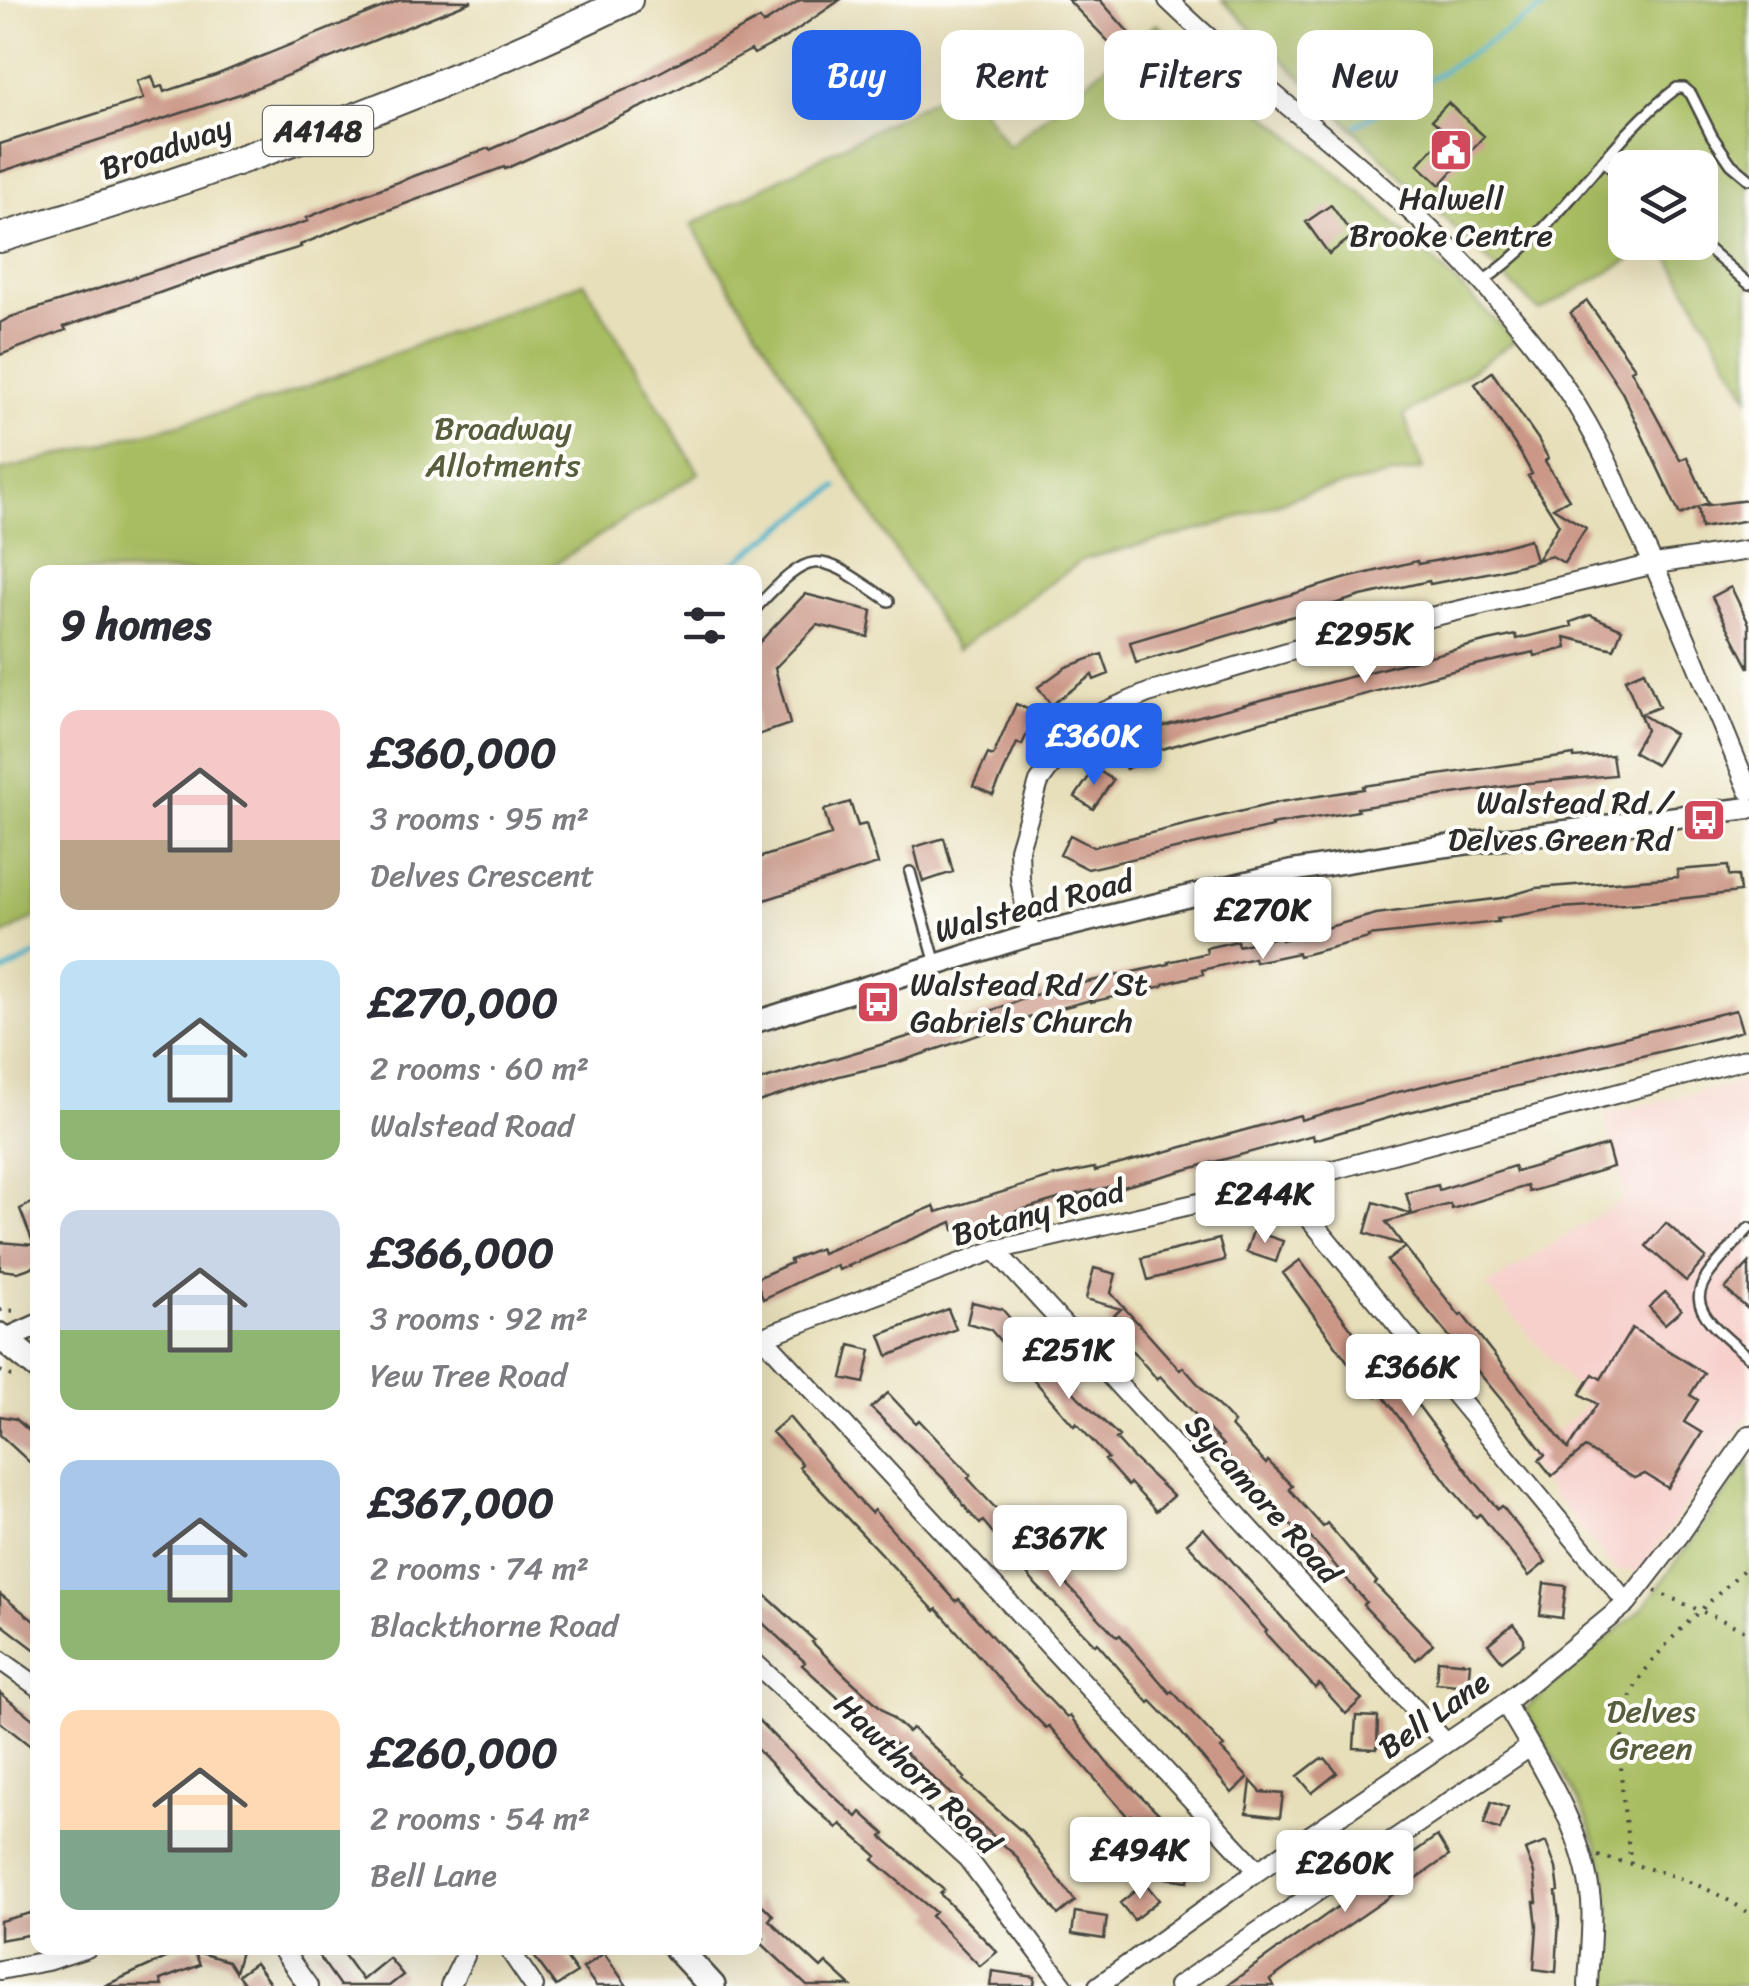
<!DOCTYPE html>
<meta charset="utf-8">
<style>
body{margin:0;font-family:Sriracha,sans-serif;background:#f2f2f3;color:#2b2b33;height:100vh;display:flex;flex-direction:column;font-size:38px;white-space:nowrap}
*{box-sizing:border-box;margin:0}
p{font-size:32px;color:#7c7c81}
.icon{flex:none;width:55px;height:55px;fill:none;stroke:currentColor;stroke-width:2;stroke-linecap:round;stroke-linejoin:round}
.map{position:relative;flex:1;overflow:hidden}
.sheet{position:absolute;left:30px;top:565px;width:732px;height:1390px;display:flex;flex-direction:column;background:#fff;border-radius:20px;box-shadow:0 10px 40px #0002}
.sheet>*{flex:none}
.hud{position:absolute;left:792px;top:30px;width:805px;height:90px;display:flex;gap:20px}
.fabs{position:absolute;left:1608px;top:150px;display:grid;gap:20px}
.fabs a{display:grid;place-items:center;width:110px;height:110px;border-radius:20px;background:#fff;box-shadow:0 10px 40px #0002;font-size:50px}
.price{position:absolute;translate:-50% -85px;padding:0 22px;border-radius:10px;background:#fff;color:#222;font-size:32px;line-height:65px;filter:drop-shadow(0 2px 5px #0008)}
.price::after{content:'';position:absolute;left:50%;top:60px;width:30px;height:22px;margin-left:-15px;background:inherit;clip-path:polygon(0 0,100% 0,50% 100%)}
.price.on{background:#2563eb;color:#fff}
ul{padding:0;list-style:none}
li{display:flex;align-items:center;gap:30px;height:250px;padding:0 30px}
li span{display:grid;place-items:center;flex:none;width:280px;height:200px;border-radius:20px;color:#555}
li>.icon{margin-inline-start:auto}
span .icon{width:120px;height:120px;fill:#fffc;stroke-width:1}
li b{font-size:42px}
h2{display:flex;justify-content:space-between;align-items:center;height:120px;padding:0 30px;font-size:42px}
.chip{padding:0 35px;border-radius:20px;background:#fff;box-shadow:0 10px 40px #0002;font-size:35px;line-height:90px}
.chip.on{background:#2563eb;color:#fff}
.map>svg:first-child{display:block}
</style>
<div class="map">
<svg width="1749" height="1986" viewBox="0 0 1749 1986">
<rect width="100%" height="100%" fill="#fdfcf7"/>
<filter id="ink" filterUnits="userSpaceOnUse"><feTurbulence type="fractalNoise" baseFrequency=".01" numOctaves="2"/><feDisplacementMap in="SourceGraphic" scale="20" xChannelSelector="R" yChannelSelector="G"/><feConvolveMatrix kernelMatrix="1 2 1 2 8 2 1 2 1" color-interpolation-filters="sRGB"/></filter>
<filter id="wash" filterUnits="userSpaceOnUse"><feTurbulence type="fractalNoise" baseFrequency=".0048" numOctaves="4" result="noise"/><feDisplacementMap in="SourceGraphic" scale="40" xChannelSelector="R" yChannelSelector="G"/><feGaussianBlur stdDeviation="2.25" result="paint"/><feColorMatrix in="noise" values="0 0 0 0 0 0 0 0 0 0 0 0 0 0 0 0 0 1.4 0 .05"/><feComposite in="paint" operator="in"/></filter>
<g filter="url(#wash)">
<rect width="100%" height="100%" fill="#e7dfba"/>
<path fill="#f7d0cc" d="M1749,1081v334l-108,155 -25,1 -93,-113 66,-54 -102,-118 138,-88 -20,-84z"/>
<path fill="#a8bd62" stroke="#6a7446" stroke-width="2.5" d="M1222,0h527v397l-88,-154 39,-1v-74h-75v74l35,1 -121,68z
M1156,24l219,181 141,135 -112,76 19,53 -114,23 -102,36 -123,31 -127,91 -266,-425 274,-143 43,65z
M584,282l115,191 -157,99h-504l-1,344 -37,21v-466l274,-72z
M1749,1461v525h-144c1,-26 5,-52 4,-78 -2,-74 -48,-137 -84,-199l118,-101z"/>
<g fill="none" stroke-linecap="round" stroke-linejoin="round">
<path stroke="#4cb2cb" stroke-width="5" d="M1357,125l199,-125
M722,572l115,-85
M0,974l38,-20"/>
</g>
<g id="blocks">
<path fill="#cb9787" d="M400,0l72,1 -229,92 -243,79v-28l143,-45 -6,-18 15,-5 4,12 6,-2 2,6 52,-17z
M800,0h40l-52,36 -34,18 -3,-4 -94,50 -152,69 -1,-2 -153,57 -51,21 1,2 -86,26 -151,54 2,3 -66,25v-32l11,-6 297,-96 -2,-3 44,-18 139,-52 1,2 148,-66 122,-65 3,5z
M1068,0h32l30,34 -15,14z
M1448,103l36,33 -44,49 -22,-20 29,-32 -15,-13z
M1331,205l22,31 -24,18 -23,-32z
M1587,301l48,67 -4,2 49,90 7,-3 21,46 -8,3 49,-6v20l-48,8 -3,-21 -18,8 -58,-123 -52,-79z
M1492,372l46,67 10,19 -3,3 24,38 -16,9 33,20 -22,35 -12,-7 -15,4 22,-35 -31,-49 4,-2 -11,-20 -46,-70z
M1530,539l6,22 -39,10 -67,13 -1,-3 -68,15 -225,67 -6,-21 217,-64 70,-17 1,3 69,-13z
M1731,587l18,37v44l-37,-71z
M805,594l67,17 -4,26 -51,-12 -42,43 15,56 -35,12v-89z
M1590,615l32,14 -8,20 -49,-12 2,11 -32,8 -1,-4 -59,13 -267,71 -50,14 -32,19 -11,-19 35,-20 46,-13 288,-75 32,-7 1,4 55,-13 -1,-4z
M1102,654l7,20 -15,6 -2,-5 -41,30 -13,-18 28,-20z
M1644,671l15,36 -18,7 33,20 -18,31 -23,-13 13,-22 -21,-51z
M1016,704l20,9 -14,32 -5,-2 -24,52 -20,-9 15,-32 5,2z
M1574,755v3l38,-3 3,20 -87,8 -171,25 1,3 -87,14 1,2 -184,42 -28,-14 10,-20 23,12 187,-45 84,-13 -1,-3z
M1095,768l18,12 -20,29 -18,-12z
M850,802l8,24 8,-2 12,40 -123,39v-44l76,-24 -7,-25z
M944,838l9,34 -30,10 -9,-35z
M1728,866l1,10h9l2,16 -98,11 -83,5 -62,11 1,3 -130,14 1,2 -70,18 -1,-3 -43,9 -1,-4 -52,12 1,4 -40,10v2l-72,16v-2l-48,13 -144,49 -60,14 -84,27v-21l213,-63 78,-28 123,-27 -1,-2 39,-9 -1,-5 31,-7 1,5 43,-10 1,4 94,-26 126,-16 34,-10 142,-11 -1,-7z
M1736,1010l6,21 -17,5 -320,77 -91,27 -1,-5 -205,56v-4l-40,9 -114,34 -2,-8 -113,48 -2,-5 -25,10 -49,24 -8,-20 36,-16 -1,-3 30,-12 2,5 112,-47 3,6 118,-36 39,-8 1,3 205,-56 1,5 93,-27z
M1607,1145l6,22 -84,25 -2,-6 -75,23 -2,-5 -64,18 17,23 -38,-12 9,-31 38,12 -6,-21 32,-8 1,5 75,-24 2,6z
M38,1200v65l-20,7 -18,-2v-28l34,3 -14,-36z
M1666,1223l40,35 -20,23 -40,-35z
M1253,1231l30,10 -7,21 -30,-10z
M1219,1239l6,21 -77,20 -6,-22z
M1405,1247l55,69 2,-2 106,135 29,-45 -17,-10 13,-20 8,5 31,-51 72,45 -14,22 8,5 -14,22 18,11 -34,55 -23,-14 -11,4 -49,-30 -33,28 -13,-16 6,-5 -18,-24 -140,-170z
M1300,1260l73,98 26,30 4,-3 70,94 25,30 4,-3 44,56 -17,14 -49,-62 -4,3 -25,-29 -70,-95 -4,3 -27,-31 -67,-92z
M1749,1263v47l-24,-21z
M1094,1268l22,6 -5,19 69,77 3,-3 23,26 28,30 -3,3 35,38 2,-3 24,25 -3,3 34,38 4,-4 50,59 -2,2 58,60 -17,16 -53,-55 3,-3 -43,-51 -17,-18 -4,3 -24,-25 3,-3 -35,-38 -3,3 -23,-25 3,-3 -63,-69 -3,3 -50,-57 14,-13 -35,-10z
M1665,1292l16,18 -16,14 -16,-17z
M972,1302l30,7 77,89 40,38 -3,3 17,19 40,38 -17,15 -26,-28 -2,3 -23,-26 3,-2 -32,-35 -2,3 -84,-97 -23,-6z
M948,1309l8,20 -68,27 -8,-21z
M850,1345l21,5 -7,33 -22,-5z
M888,1393l28,30 3,-3 29,31 23,24 -3,3 17,19 17,18 3,-3 23,25 -3,3 17,19 75,78 3,-2 50,58 2,-2 52,56 -3,2 27,29 -16,15 -53,-63 -28,-29 -2,2 -52,-60 -2,2 -58,-59 -54,-65 -3,3 -11,-12 -25,-33 -73,-71z
M0,1416l16,3 22,20v31l-38,-35z
M789,1417l66,79 16,17 3,-3 82,91 3,-2 65,74 43,45 3,-2 37,47 68,66 -16,14 33,5 -4,33 -22,-3 3,-22 -38,-41 -3,2 -79,-91 -3,2 -28,-28 -81,-91 -2,2 -136,-144 3,-3 -30,-32z
M1203,1528l105,119 54,52 -16,15 -27,-30 -4,4 -27,-30 -23,-25 2,-2 -80,-88z
M1544,1583l22,3 -4,32 -22,-3z
M762,1592l52,48 -2,2 35,35 61,55 4,-4 24,21 29,29 -2,2 62,54 50,67 -17,14 -43,-60 -61,-54 2,-2 -29,-27 -38,-34 -4,3 -83,-76 3,-3 -50,-46v-17z
M0,1594l38,30v28l-38,-29z
M1513,1624l11,14v6l-22,17 -14,-17z
M1438,1660l32,3 -2,23 -32,-3z
M0,1693l38,30v29l-38,-30z
M1356,1716l22,1 -1,32 -23,-1z
M755,1717l73,74 29,26 4,-5 24,22 -3,3 62,53 -4,4 57,58 -17,14 -49,-50 4,-4 -62,-52 4,-4 -36,-32 -4,4 -31,-27 -51,-54z
M1320,1759h6l11,14 -25,20 -14,-17z
M1251,1781l10,11 22,2 -3,23 -33,-4z
M1491,1802l17,6 -8,22 -16,-6z
M1437,1836l12,20 -157,108 -22,16 4,6h-48z
M1546,1842l10,26 3,23 -3,1 3,27 -3,53 -22,-3 3,-43 -3,-24h3l-3,-29 -9,-23z
M1145,1883l14,17 -25,20 -14,-17z
M755,1898l18,17 -4,5 52,48 5,-5 25,23h-44l-47,-44 4,-4 -6,-6 -3,3z
M38,1911v22l-38,7v-19z
M1075,1912l32,5 -3,22 -32,-5z
M188,1948h5l7,17 -40,15 2,6h-58z
M197,1948h45l-7,24 -7,-11 -31,-9z
M313,1948h26l23,32 27,-22 14,17 -14,11h-49z
M528,1948h31l18,25 -21,13z
M604,1953l23,33h-31l-13,-18z
M255,1963l17,23h-26l-8,-11z
M992,1971l43,6 -1,9h-44z"/>
</g>
</g>
<g filter="url(#ink)">
<use href="#blocks" fill-opacity="0" stroke="#474640" stroke-width="2.5"/>
<g fill="none" stroke-linecap="round" stroke-linejoin="round">
<g stroke="#474640" stroke-width="14">
<path id="service" d="M1604,162l21,17
M1700,242l49,42
M1483,281c80,-55 121,-138 194,-193h7l7,6 21,42 19,28 18,15
M755,609c61,-66 64,-55 134,-8
M910,872l26,92
M1749,1228c-57,64 -75,69 0,129"/>
</g>
<g stroke="#474640" stroke-width="22">
<path id="minor" d="M1168,0c114,110 250,199 350,324 33,40 64,86 87,133 9,18 15,37 24,55 44,91 81,185 120,279
M1031,935l-11,-56 -1,-30 20,-67 30,-41 32,-28 47,-20 156,-46 351,-83 94,-14
M1281,1184l346,419
M995,1250l451,493
M763,1337l495,534
M755,1340l240,-90 286,-66 468,-126
M0,1660l38,27
M755,1663l213,196 96,127
M1505,1703c35,61 79,126 86,198 2,27 -2,57 -3,85
M281,1948l27,38
M508,1948l26,38
M0,1970l47,-9 40,-13
M450,1986l15,-30
M1098,1986l160,-115 247,-168 122,-100 51,-66 71,-102
M1178,1986l352,-239"/>
</g>
<g stroke="#474640" stroke-width="25">
<path id="tertiary" d="M755,1022l276,-87 261,-64 147,-24 310,-39
M0,1342l38,-17"/>
</g>
<g stroke="#474640" stroke-width="30">
<path id="primary" d="M0,1336l38,31
M677,1948l35,38"/>
</g>
<g stroke="#474640" stroke-width="32">
<path id="trunk" d="M0,238c214,-64 427,-141 628,-238"/>
</g>
<path stroke="#474640" stroke-width="4" stroke-dasharray="2.5 8" stroke-linecap="butt" d="M0,1310l20,1
M0,1371l14,6
M1655,1591l94,41
M1598,1856c58,14 100,23 151,57
M1631,1864c-7,-56 -23,-140 11,-189 29,-42 72,-75 107,-111"/>
<use href="#service" stroke="#fff" stroke-width="9"/>
<use href="#minor" stroke="#fff" stroke-width="18"/>
<use href="#tertiary" stroke="#fff" stroke-width="20"/>
<use href="#primary" stroke="#fff" stroke-width="25"/>
<use href="#trunk" stroke="#fff" stroke-width="28"/>
</g>
</g>
<defs>
<g id="civic-square" transform="scale(2.25)"><rect x="-9" y="-9" width="18" height="18" rx="4" fill="#d1495b" stroke="#fdfcf7"/><path d="M-.6-6.5H3V-4.5H.6V-3L4-1V1h2V6H-6V1h2V-1L-.6-3ZM-1.2 2.5V6h2.4V2.5Z" fill="#fff"/></g>
<g id="bus-square" transform="scale(2.25)"><rect x="-9" y="-9" width="18" height="18" rx="4" fill="#d1495b" stroke="#fdfcf7"/><path d="M-5-6H5V4H4V6H2V4H-2V6H-4V4H-5ZM-3.5-4V0h7V-4ZM-3.5 1.2v1.5H-2V1.2ZM2 1.2v1.5H3.5V1.2Z" fill="#fff"/></g>
</defs>
<g fill-rule="evenodd">
<use href="#civic-square" x="1451" y="150"/>
<use href="#bus-square" x="1704" y="820"/>
<use href="#bus-square" x="878" y="1002"/>
</g>
<g text-anchor="middle" dominant-baseline="central" stroke-width="8" stroke-linejoin="round" paint-order="stroke">
<rect fill="#fdfcf7" stroke="#6a6a68" stroke-width="2.5" x="263" y="106" width="110" height="50" rx="8"/>
<g font-size="30" font-weight="bold" fill="#2b2b2b">
<text x="318" y="131">A4148</text>
</g>
<g font-size="32" fill="#2b2b2b" stroke="#fdfcf7">
<text transform="translate(166 148) rotate(-19)">Broadway</text>
<text transform="translate(1034 906) rotate(-15)">Walstead Road</text>
<text transform="translate(1038 1213) rotate(-15)">Botany Road</text>
<text transform="translate(1263 1499) rotate(48)">Sycamore Road</text>
<text transform="translate(1434 1715) rotate(-35)">Bell Lane</text>
<text transform="translate(917 1774) rotate(44)">Hawthorn Road</text>
</g>
<g font-size="32" fill="#2b2b2b" stroke="#fdfcf7">
<text x="1451" y="198">Halwell<tspan x="1451" dy="37">Brooke Centre</tspan></text>
<text x="1672" y="802" text-anchor="end">Walstead Rd /<tspan x="1672" dy="37">Delves Green Rd</tspan></text>
<text x="910" y="984" text-anchor="start">Walstead Rd / St<tspan x="910" dy="37">Gabriels Church</tspan></text>
</g>
<g font-size="32" fill="#575e3e" stroke="#fdfcf7">
<text x="503" y="428">Broadway<tspan x="503" dy="37">Allotments</tspan></text>
<text x="1651" y="1711">Delves<tspan x="1651" dy="37">Green</tspan></text>
</g>
</g>
</svg>
<div class="fabs">
<a><svg class="icon" aria-label="layers" viewBox="0 0 24 24"><path d="M12 4l9 5-9 5-9-5zM3 14l9 5 9-5"/></svg></a>
</div>
<b class="price" style="left:1365px;top:686px">£295K</b>
<b class="price on" style="left:1094px;top:788px">£360K</b>
<b class="price" style="left:1263px;top:962px">£270K</b>
<b class="price" style="left:1265px;top:1246px">£244K</b>
<b class="price" style="left:1069px;top:1402px">£251K</b>
<b class="price" style="left:1413px;top:1419px">£366K</b>
<b class="price" style="left:1060px;top:1590px">£367K</b>
<b class="price" style="left:1140px;top:1902px">£494K</b>
<b class="price" style="left:1345px;top:1915px">£260K</b>
<div class="hud">
<a class="chip on">Buy</a>
<a class="chip">Rent</a>
<a class="chip">Filters</a>
<a class="chip">New</a>
</div>
<section class="sheet">
<h2>9 homes<svg class="icon" aria-label="filters" viewBox="0 0 24 24"><path d="M4 7h16M4 17h16"/><circle cx="9" cy="7" r="2"/><circle cx="15" cy="17" r="2"/></svg></h2>
<ul>
<li><span style="background:linear-gradient(#f6c9c9 65%,#b9a48a 0)"><svg class="icon" aria-label="home" viewBox="0 0 24 24"><path d="M3 11l9-7 9 7M6 9v11h12V9"/></svg></span><div><b>£360,000</b><p>3 rooms · 95 m²</p><p>Delves Crescent</p></div></li>
<li><span style="background:linear-gradient(#bfe0f5 75%,#8fb573 0)"><svg class="icon" aria-label="home" viewBox="0 0 24 24"><path d="M3 11l9-7 9 7M6 9v11h12V9"/></svg></span><div><b>£270,000</b><p>2 rooms · 60 m²</p><p>Walstead Road</p></div></li>
<li><span style="background:linear-gradient(#c9d6e8 60%,#8fb573 0)"><svg class="icon" aria-label="home" viewBox="0 0 24 24"><path d="M3 11l9-7 9 7M6 9v11h12V9"/></svg></span><div><b>£366,000</b><p>3 rooms · 92 m²</p><p>Yew Tree Road</p></div></li>
<li><span style="background:linear-gradient(#a9c7e8 65%,#8fb573 0)"><svg class="icon" aria-label="home" viewBox="0 0 24 24"><path d="M3 11l9-7 9 7M6 9v11h12V9"/></svg></span><div><b>£367,000</b><p>2 rooms · 74 m²</p><p>Blackthorne Road</p></div></li>
<li><span style="background:linear-gradient(#ffd9b3 60%,#7fa58c 0)"><svg class="icon" aria-label="home" viewBox="0 0 24 24"><path d="M3 11l9-7 9 7M6 9v11h12V9"/></svg></span><div><b>£260,000</b><p>2 rooms · 54 m²</p><p>Bell Lane</p></div></li>
</ul>
</section>
</div>
